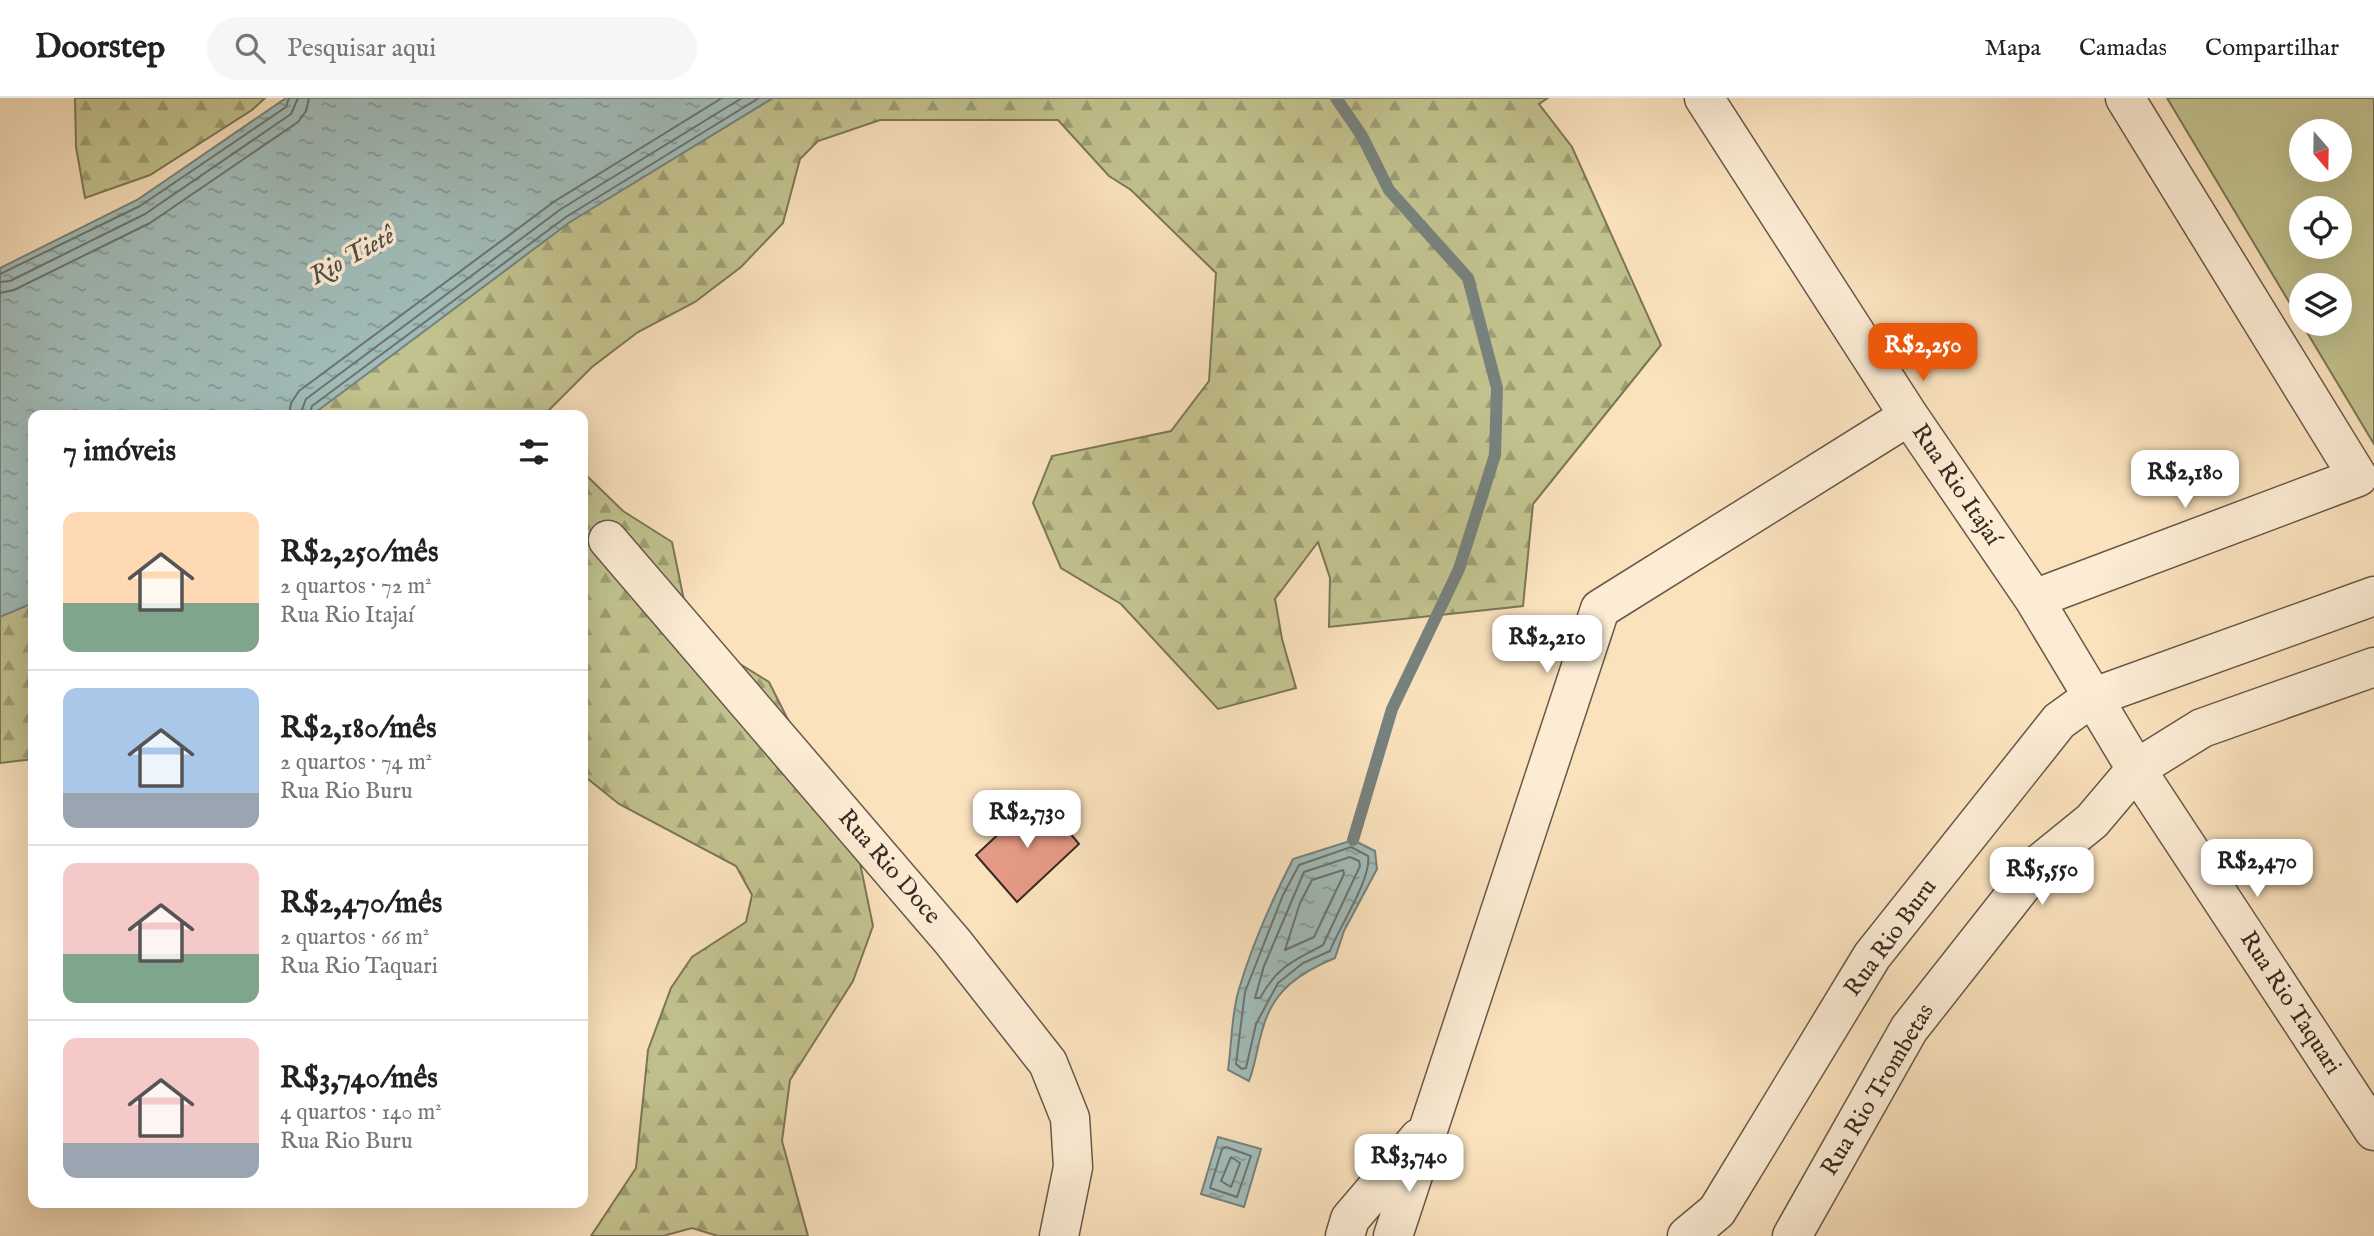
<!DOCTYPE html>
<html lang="pt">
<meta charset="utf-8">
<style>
body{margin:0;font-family:"IM FELL English",serif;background:#f6f6f6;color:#222;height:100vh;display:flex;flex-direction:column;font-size:26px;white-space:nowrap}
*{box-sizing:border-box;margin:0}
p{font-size:23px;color:#767676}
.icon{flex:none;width:38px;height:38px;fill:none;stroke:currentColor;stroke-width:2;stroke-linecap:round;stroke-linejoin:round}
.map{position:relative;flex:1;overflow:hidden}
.sheet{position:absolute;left:28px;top:312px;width:560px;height:798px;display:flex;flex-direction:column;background:#fff;border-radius:14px;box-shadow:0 7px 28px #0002}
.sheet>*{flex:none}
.needle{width:46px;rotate:160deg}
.buttons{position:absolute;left:2289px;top:21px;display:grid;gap:14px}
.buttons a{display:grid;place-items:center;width:63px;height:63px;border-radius:50%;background:#fff;box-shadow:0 7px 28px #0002;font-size:35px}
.price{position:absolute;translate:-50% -60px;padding:0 16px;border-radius:14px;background:#fff;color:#222;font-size:23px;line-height:46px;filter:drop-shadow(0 2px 4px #0008)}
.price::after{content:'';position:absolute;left:50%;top:42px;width:21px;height:16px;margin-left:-10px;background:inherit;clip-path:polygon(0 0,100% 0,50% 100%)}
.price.active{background:#ea580c;color:#fff}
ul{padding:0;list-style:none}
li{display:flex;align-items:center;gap:21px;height:175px;padding:0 35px}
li+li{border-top:2px solid #e0e0e0}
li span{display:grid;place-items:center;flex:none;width:196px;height:140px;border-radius:14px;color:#555}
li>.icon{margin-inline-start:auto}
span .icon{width:84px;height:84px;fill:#fffc;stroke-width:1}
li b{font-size:30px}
h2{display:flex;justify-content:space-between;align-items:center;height:84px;padding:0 35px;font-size:30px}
header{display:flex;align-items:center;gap:42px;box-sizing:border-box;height:98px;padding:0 35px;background:#fff;border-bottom:2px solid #e0e0e0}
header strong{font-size:33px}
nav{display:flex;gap:38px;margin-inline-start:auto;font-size:24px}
.search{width:490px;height:63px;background:#f6f6f6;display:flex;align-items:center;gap:18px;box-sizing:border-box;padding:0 24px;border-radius:38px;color:#767676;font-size:26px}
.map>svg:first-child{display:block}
</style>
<header>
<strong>Doorstep</strong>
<div class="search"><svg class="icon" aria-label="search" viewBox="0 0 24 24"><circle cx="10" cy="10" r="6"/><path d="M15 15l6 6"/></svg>Pesquisar aqui</div>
<nav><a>Mapa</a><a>Camadas</a><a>Compartilhar</a></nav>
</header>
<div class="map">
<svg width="2374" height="1138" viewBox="0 0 2374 1138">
<defs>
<pattern id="forest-firs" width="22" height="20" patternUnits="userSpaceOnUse" patternTransform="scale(1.75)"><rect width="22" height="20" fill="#c2c28e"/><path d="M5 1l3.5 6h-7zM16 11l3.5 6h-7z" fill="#9e9e74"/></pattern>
<pattern id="water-ripples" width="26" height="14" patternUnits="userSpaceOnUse" patternTransform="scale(1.75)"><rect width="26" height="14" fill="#a1bcb9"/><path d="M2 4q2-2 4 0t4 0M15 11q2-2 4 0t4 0" fill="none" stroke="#849996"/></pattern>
</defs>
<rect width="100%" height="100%" fill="#fae2bd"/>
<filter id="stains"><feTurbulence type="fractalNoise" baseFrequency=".00286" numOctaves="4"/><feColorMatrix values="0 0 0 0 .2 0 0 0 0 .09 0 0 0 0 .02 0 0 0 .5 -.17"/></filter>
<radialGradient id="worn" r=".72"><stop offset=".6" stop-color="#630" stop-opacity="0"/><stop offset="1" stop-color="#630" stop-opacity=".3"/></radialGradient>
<path fill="url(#forest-firs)" stroke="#7c7658" stroke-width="2" d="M75,0h190l-13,12 -102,65 -65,23 -9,-51z
M704,0h844l-9,6 33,43 89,198 -128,159 -10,102 -194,21 1,-49 -12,-36 -43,57 7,40 14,49 -78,21 -97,-105 -60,-36 -28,-65 19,-47 119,-25 38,-50 7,-108 -85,-83 -22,-14 -51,-56h-178l-62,21 -18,18 -17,64 -42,44 -46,35 -57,30 -46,35 -43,43 2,5h-316z
M583,374l40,39 49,31 13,63 34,46 50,31 91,181 13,63 -20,55 -63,99 -8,61 26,95h-90l-26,-8 -29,8h-72l45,-68 12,-118 23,-62 21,-31 54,-35 6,-27 -16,-29 -117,-62 -36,-29z
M33,430v231l-33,4v-218z"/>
<path fill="#c2c28e" stroke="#7c7658" stroke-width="2" fill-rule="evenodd" d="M2167,0h207v346l-72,-120h38v-39h-39v37zM2301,33h39v39h-39zM2301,110h39v39h-39z"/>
<path fill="url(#water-ripples)" stroke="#77827d" stroke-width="2" d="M286,0h487l-203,124 -258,193h-279v188l-33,14v-349l137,-68z
M1353,742l22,11 2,18 -33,62 -9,27c-34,14 -62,32 -72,70 -6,18 -7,35 -14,53l-21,-11c4,-27 3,-55 11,-81 13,-44 33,-89 54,-130z
M1218,1039l43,12 -17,58 -43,-13z"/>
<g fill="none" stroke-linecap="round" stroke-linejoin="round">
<path stroke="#6c736e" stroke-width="2" d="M0,176l140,-68 146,-99 3,-9
M0,184l10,-1 135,-67 146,-100 7,-16
M0,195l14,-3 136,-67 148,-101 8,-11 3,-13
M289,317l2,-12 8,-12 256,-190 167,-103
M300,317l6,-16 255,-190 181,-111
M309,317l3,-9 254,-189 193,-119
M1351,749l17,9c4,22 -29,71 -38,95l-27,12 -25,20 -22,41 -10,44 -4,1 -6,-5 9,-72 38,-97 16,-30z
M1350,759l9,4 1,5 -37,79c-30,16 -46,22 -63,53h-5l9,-32 40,-94z
M1343,772l1,4 -30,63 -29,13 15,-47 12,-23z
M1226,1049l25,9 -14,41 -27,-9 12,-39z
M1231,1059l9,6 -9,24 -10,-6z"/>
<path stroke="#77827d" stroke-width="12" d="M1336,0l26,38 27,54 79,88 29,110 -2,67 -36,114 -67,140 -39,131"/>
</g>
<path fill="#e59a85" stroke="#372a23" stroke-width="2" d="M1035,702l24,20 20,24 -62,58 -41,-47z"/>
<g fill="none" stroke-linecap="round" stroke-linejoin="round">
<g stroke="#68584a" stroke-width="41">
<path id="minor" d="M1704,0l205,318 125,183 102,170 238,362
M608,442l345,402 95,121 22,55 3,49 -14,69
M2034,501l324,-122 -233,-379
M1345,1138l5,-17 69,-81
M1393,1138l207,-627 309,-193
M1792,1138l117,-207 130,-165 53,-43 44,-52 66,-41 172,-61"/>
</g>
<g stroke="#68584a" stroke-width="41">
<path id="tertiary" d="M1687,1138l30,-25 155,-255 187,-235 32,-23 283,-102"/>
</g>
<use href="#minor" stroke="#fcecd4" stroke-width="38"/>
<use href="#tertiary" stroke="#fcecd4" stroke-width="38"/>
</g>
<g text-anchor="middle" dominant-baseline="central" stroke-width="7" stroke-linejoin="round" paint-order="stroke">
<g font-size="24" fill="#372a23" stroke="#fcecd4">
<text transform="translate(1956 387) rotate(56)">Rua Rio Itajaí</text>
<text transform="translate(889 769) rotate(49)">Rua Rio Doce</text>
<text transform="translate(1891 840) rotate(-54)">Rua Rio Buru</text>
<text transform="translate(2290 905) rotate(57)">Rua Rio Taquari</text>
<text transform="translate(1878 992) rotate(-59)">Rua Rio Trombetas</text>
</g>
<g font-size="26" font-style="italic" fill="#524e48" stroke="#fcecd4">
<text transform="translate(352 158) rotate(-29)">Rio Tietê</text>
</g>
</g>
<rect width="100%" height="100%" filter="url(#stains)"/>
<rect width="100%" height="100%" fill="url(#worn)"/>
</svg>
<div class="buttons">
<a><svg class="needle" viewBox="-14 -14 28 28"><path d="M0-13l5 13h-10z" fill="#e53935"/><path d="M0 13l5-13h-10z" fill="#767676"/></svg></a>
<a><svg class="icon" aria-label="locate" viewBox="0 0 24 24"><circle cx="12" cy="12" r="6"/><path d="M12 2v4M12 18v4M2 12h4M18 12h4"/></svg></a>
<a><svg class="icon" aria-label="layers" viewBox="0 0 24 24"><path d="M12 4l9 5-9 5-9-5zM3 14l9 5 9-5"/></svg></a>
</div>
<b class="price active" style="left:1923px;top:285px">R$2,250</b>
<b class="price" style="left:2185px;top:412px">R$2,180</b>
<b class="price" style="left:1547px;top:577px">R$2,210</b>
<b class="price" style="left:1027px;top:752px">R$2,730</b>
<b class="price" style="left:2257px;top:801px">R$2,470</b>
<b class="price" style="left:2042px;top:809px">R$5,550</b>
<b class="price" style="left:1409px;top:1096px">R$3,740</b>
<section class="sheet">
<h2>7 imóveis<svg class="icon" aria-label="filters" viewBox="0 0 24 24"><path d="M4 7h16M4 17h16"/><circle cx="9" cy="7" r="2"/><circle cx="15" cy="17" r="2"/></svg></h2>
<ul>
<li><span style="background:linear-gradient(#ffd9b3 65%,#7fa58c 0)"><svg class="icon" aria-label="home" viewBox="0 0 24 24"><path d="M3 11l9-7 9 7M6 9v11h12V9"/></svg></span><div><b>R$2,250/mês</b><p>2 quartos · 72 m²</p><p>Rua Rio Itajaí</p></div></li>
<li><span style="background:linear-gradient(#a9c7e8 75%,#9aa5b1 0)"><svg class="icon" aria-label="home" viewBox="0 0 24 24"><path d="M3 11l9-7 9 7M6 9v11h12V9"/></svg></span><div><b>R$2,180/mês</b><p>2 quartos · 74 m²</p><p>Rua Rio Buru</p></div></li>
<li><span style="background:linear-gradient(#f6c9c9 65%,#7fa58c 0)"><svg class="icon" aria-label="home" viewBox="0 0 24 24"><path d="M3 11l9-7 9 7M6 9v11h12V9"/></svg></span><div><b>R$2,470/mês</b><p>2 quartos · 66 m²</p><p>Rua Rio Taquari</p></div></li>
<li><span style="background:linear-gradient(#f6c9c9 75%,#9aa5b1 0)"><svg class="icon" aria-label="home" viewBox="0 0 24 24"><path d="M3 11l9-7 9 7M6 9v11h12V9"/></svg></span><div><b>R$3,740/mês</b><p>4 quartos · 140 m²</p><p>Rua Rio Buru</p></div></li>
</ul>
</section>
</div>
